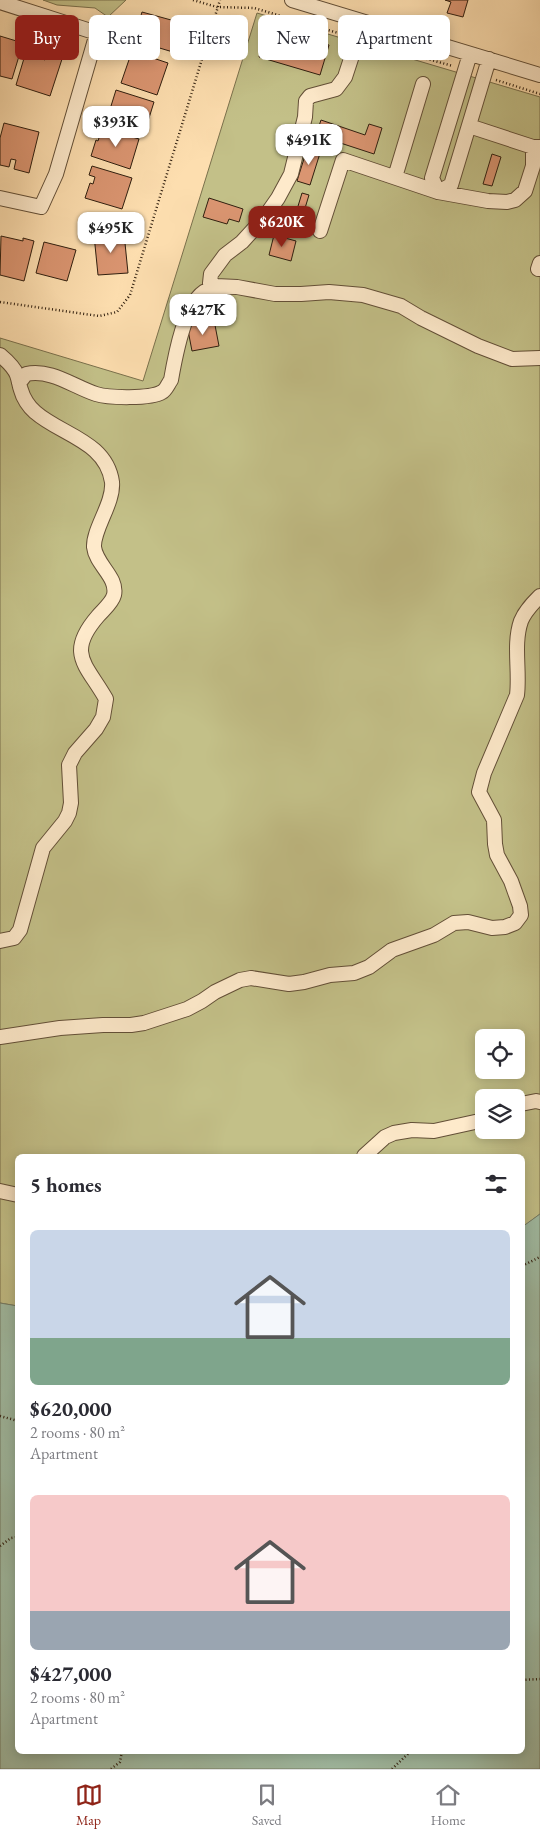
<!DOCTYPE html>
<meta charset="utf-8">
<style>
body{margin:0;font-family:"EB Garamond",serif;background:#f7f7f7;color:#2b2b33;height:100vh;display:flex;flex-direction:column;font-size:19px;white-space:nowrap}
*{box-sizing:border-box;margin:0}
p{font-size:16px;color:#7c7c81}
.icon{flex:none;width:28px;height:28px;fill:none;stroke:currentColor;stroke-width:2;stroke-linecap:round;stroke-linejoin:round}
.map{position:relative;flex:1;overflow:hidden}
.side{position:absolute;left:15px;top:1154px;width:510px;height:600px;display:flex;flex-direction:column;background:#fff;border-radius:8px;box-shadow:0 2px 12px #0003}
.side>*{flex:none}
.guide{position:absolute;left:15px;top:15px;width:510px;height:45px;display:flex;gap:10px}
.tools{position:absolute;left:475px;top:1029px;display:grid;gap:10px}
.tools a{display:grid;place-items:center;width:50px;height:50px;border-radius:8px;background:#fff;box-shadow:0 2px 12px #0003;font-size:25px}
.price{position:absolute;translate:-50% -42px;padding:0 11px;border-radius:10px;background:#fff;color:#222;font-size:16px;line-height:32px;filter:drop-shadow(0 1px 2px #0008)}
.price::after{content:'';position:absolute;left:50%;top:30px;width:15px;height:11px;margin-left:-8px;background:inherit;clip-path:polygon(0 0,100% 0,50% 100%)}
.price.selected{background:#8f2418;color:#fff}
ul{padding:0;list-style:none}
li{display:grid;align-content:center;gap:10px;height:265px;padding:0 15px}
li span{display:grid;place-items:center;height:155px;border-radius:8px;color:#555}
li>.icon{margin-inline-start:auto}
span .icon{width:90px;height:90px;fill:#fffc;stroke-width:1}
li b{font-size:21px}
h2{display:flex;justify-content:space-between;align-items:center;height:60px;padding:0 15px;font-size:21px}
.chip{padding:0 18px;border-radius:8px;background:#fff;box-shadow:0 2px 12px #0003;font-size:18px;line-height:45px}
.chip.selected{background:#8f2418;color:#fff}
.tab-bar{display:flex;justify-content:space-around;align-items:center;height:70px;border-top:1px solid #e1e1e2;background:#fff;font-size:14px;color:#7c7c81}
.tab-bar a{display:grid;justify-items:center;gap:2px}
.tab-bar .selected{color:#8f2418}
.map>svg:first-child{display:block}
</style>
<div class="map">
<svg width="540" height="1769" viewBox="0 0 540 1769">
<rect width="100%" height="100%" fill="#fddeaf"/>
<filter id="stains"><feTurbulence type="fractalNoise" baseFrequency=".004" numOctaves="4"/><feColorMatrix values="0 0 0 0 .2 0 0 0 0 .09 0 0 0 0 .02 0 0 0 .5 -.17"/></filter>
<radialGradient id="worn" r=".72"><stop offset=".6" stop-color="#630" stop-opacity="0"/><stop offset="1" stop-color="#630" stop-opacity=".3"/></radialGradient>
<path fill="#c3c088" stroke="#7a704c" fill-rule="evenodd" d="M43,0h83l-18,17 -13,-9 -38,-3z
M257,13l283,84v1117l-17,13 -1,-71h-504l-1,150 -17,-3v-965l143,43zM484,1038h32v32h-32zM484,1098h32v32h-32z"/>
<path fill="#a1bda5" stroke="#747e69" d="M540,1214v555h-540v-466l18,3v445h504v-524z"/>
<path fill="#da9571" stroke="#301f0f" d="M445,0h23l-5,17 -16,-4 4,-11z
M142,12l40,11 -9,29 -37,-11 2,-8h-2z
M268,26l61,19 -9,30 -61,-18z
M0,36l23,7 -11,36 -12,-3z
M28,45l14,5 -2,8 5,2 3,-9 15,5 -13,40 -34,-11z
M132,51l36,12 -11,32 -36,-12z
M116,90l38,12 -10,32 -38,-12z
M321,120l44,15 4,-11 13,4 -8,26 -58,-19z
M4,123l35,9 -10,41 -15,-4 2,-9 -5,-1 -2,8 -9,-2v-27z
M102,128l37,11 -9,30 -39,-13 5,-16 2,1z
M308,146l13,4 -11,35 -13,-4z
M492,154l9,3 -9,29 -9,-2z
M92,166l40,12 -10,31 -37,-11 5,-15 3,1 2,-7 -6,-2z
M302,193l7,2 -10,33 -7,-2z
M209,198l34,11 -4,13 -10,-3 -2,5 -24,-7z
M124,233l4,40 -30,2 -4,-40z
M274,235l22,6 -5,20 -22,-6z
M1,236l22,5v-3l11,3 -10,40 -24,-6z
M44,242l32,8 -9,31 -31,-8z
M214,320l5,26 -27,5 -5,-26z"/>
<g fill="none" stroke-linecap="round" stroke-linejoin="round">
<g stroke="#634f37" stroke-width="16">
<path id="minor" d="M292,0l248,75
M0,2l97,31 -41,141 -15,33 -41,-9
M363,22l-18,55 -9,12 -26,7 -4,5 -1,16 -14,57 -13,24 -14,20 -22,24 -17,13 -14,19 -1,9 6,3 21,1 38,7h26l28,-2 34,3 38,11 20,12 57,28 34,13 28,-1
M470,54l-38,124 6,14 13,-7 38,-126
M469,126l64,21
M395,177l28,-93
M320,231l23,-71 95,32 50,9 19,1 8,-2 10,-9 8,-25v-19h7
M540,263l-2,6h2
M0,355c6,5 14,12 17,20 2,5 2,10 4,15 2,8 8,17 14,22 26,23 71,29 77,70 2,21 -19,47 -18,65 2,18 24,30 20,48 -2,8 -11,15 -16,21 -33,38 -11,49 8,83l-3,18 -7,12 -21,24 -6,12 2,38 -2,10 -4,8 -22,27 -23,82 -6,8 -14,3
M19,383l7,-9c26,-5 46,12 70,20 12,4 55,5 66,-2 4,-2 6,-8 9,-12 4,-23 14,-80 36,-90 4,-2 12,-2 16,-1
M0,1037l60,-9 43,-3h28l13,-2 43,-14 15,-8 13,-9 25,-12 11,-2 38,6 15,-2 26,-7 24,-2 15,-6 23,-17 42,-15 20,-12 14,-1 24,6 13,-1 10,-4 6,-8 -1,-9 -9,-25 -14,-26 -2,-11 -1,-24 -15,-28 5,-19 33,-78c3,-24 -4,-51 4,-74 4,-10 12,-18 19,-25
M516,1105l20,-4 4,1
M364,1156l21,-19 9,-4 18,-3 22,1 50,-11
M0,1191l18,4"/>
</g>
<path stroke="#301f0f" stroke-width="2.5" stroke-dasharray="1 2.5" stroke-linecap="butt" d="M193,0l24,7 37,1 91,27
M369,43l84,23
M496,80l44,14
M0,302l99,14 18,-4 13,-17 90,-295
M522,1266l18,-9
M0,1416l18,5
M0,1546l11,-8 7,-1
M522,1680l18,-1
M111,1769l9,-7 2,-11
M392,1769l19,-18"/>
<use href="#minor" stroke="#feeacb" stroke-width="14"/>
</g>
<rect width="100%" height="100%" filter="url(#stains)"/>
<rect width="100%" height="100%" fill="url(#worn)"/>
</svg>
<div class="tools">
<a><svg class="icon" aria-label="locate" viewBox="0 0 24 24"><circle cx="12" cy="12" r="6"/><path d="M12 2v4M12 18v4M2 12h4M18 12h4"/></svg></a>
<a><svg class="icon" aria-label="layers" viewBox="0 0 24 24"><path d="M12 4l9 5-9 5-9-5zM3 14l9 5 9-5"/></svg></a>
</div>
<b class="price" style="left:116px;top:148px">$393K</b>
<b class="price" style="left:309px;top:166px">$491K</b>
<b class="price selected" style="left:282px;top:248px">$620K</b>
<b class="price" style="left:111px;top:254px">$495K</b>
<b class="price" style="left:203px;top:336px">$427K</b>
<div class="guide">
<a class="chip selected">Buy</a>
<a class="chip">Rent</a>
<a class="chip">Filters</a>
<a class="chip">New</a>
<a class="chip">Apartment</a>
</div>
<section class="side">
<h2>5 homes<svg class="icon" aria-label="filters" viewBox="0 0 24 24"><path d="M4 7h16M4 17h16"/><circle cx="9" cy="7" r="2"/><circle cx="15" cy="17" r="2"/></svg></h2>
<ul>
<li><span style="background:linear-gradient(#c9d6e8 70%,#7fa58c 0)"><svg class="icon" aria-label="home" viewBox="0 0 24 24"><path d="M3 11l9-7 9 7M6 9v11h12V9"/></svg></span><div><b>$620,000</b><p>2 rooms · 80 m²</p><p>Apartment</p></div></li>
<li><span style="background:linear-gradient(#f6c9c9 75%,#9aa5b1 0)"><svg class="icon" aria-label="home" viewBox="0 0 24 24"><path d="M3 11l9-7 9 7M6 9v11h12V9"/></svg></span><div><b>$427,000</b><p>2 rooms · 80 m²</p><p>Apartment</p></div></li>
</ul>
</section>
</div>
<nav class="tab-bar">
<a class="selected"><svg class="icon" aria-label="map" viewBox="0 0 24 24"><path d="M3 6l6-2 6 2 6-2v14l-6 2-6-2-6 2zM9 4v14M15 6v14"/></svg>Map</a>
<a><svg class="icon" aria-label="saved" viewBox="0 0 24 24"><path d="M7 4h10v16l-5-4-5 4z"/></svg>Saved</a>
<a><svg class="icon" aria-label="home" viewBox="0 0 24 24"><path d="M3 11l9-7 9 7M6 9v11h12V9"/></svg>Home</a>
</nav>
